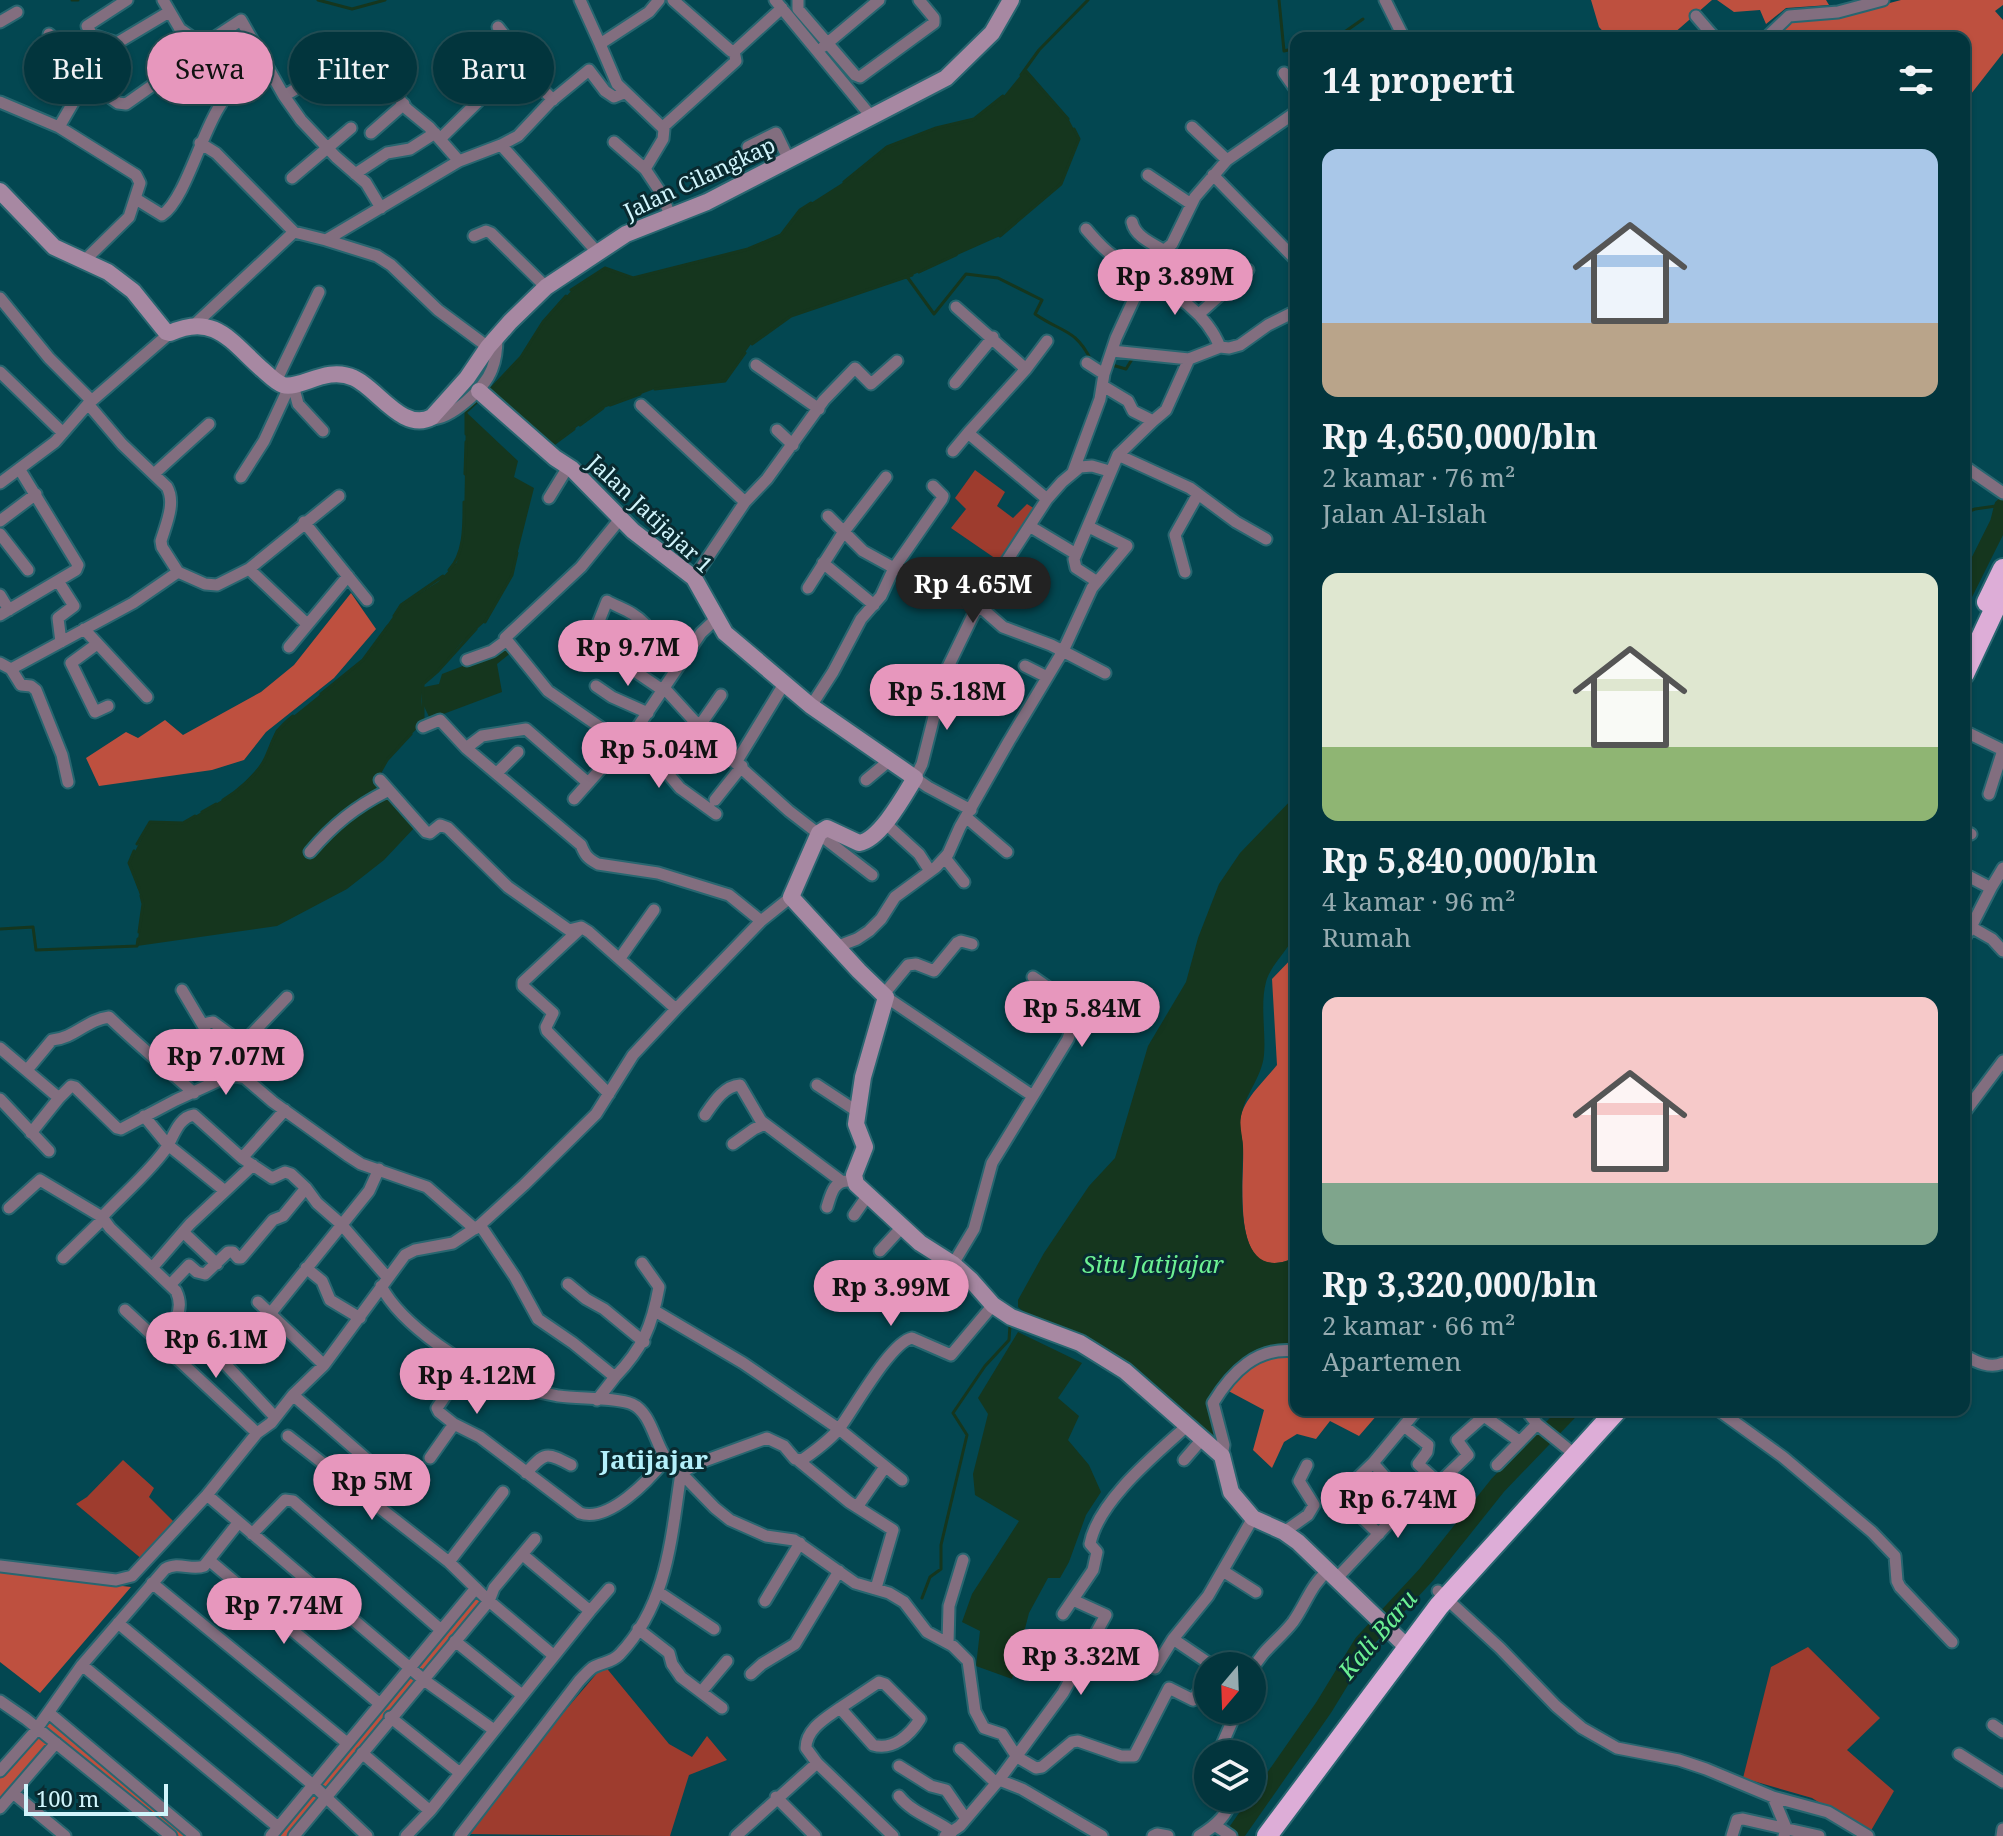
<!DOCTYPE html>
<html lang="id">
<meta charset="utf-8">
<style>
body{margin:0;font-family:"Noto Serif",serif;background:#0c3d44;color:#f1f3f6;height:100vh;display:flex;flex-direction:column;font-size:30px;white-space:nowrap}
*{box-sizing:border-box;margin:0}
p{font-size:26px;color:#96abb0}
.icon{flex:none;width:44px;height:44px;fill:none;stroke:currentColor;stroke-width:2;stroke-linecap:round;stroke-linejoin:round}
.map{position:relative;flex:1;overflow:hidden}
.side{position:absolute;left:1290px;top:32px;width:680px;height:1384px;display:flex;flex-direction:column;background:#02353d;border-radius:16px;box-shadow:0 2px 6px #0004,0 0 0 2px #235057}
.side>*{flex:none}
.hud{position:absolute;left:24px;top:32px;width:760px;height:72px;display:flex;gap:16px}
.needle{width:52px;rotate:199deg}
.controls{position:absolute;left:1194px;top:1652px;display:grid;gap:16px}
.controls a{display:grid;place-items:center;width:72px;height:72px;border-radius:50%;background:#02353d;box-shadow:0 2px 6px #0004,0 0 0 2px #235057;font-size:40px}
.scale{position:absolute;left:24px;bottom:20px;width:144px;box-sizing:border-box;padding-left:8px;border:4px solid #d1f5fc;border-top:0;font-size:22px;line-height:28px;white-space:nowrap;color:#d1f5fc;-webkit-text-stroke:6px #092a30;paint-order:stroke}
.price{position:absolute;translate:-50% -68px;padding:0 18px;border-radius:28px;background:#e797bd;color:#111;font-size:26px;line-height:52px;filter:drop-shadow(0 2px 4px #0008)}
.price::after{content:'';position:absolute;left:50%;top:48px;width:24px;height:18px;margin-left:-12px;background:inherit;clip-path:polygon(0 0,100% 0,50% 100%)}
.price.current{background:#222;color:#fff}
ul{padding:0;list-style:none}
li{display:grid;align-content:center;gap:16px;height:424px;padding:0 32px}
li span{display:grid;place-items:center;height:248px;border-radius:16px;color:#555}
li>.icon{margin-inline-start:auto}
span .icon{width:144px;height:144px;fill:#fffc;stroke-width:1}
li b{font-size:34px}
h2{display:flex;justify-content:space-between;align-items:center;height:96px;padding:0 32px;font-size:34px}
.chip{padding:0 28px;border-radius:36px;background:#02353d;box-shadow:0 2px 6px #0004,0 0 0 2px #235057;font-size:28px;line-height:72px}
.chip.current{background:#e797bd;color:#111}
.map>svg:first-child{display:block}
</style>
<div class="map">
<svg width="2003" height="1836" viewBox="0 0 2003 1836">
<rect width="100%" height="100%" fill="#034751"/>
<path fill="#9e3c2e" d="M975,470l30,22 -8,14 16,12 14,-14 8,5 -36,52 -48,-33 15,-19 -11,-11z
M123,1460l31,28 -5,9 28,28 -34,35 -67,-56 11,-7z
M1808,1647l72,71 -33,32 47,41 -25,43 -57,-36 -69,-20 28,-111z
M604,1665l65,79 23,13 15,-21 20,24 -38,15 -19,61 -201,-2 36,-53z"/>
<path fill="#be503f" d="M1591,0h121l-39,34 3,4h-67l-10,-11z
M1717,0h109l3,5 -43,3 -20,16 -6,-14 -26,2z
M1901,0h102v5l-8,6 8,9v33l-39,50v-65h-191l19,-19 45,-2z
M351,593l25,36 -42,49 -68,54 -22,28 -32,10 -113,16 -13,-28 40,-26 12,6 27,-18 18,15 78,-43 33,-27z
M1296,954v303c-68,33 -51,-76 -53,-111 -1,-10 -5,-20 -2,-30 4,-18 25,-37 36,-51l-5,-86z
M1279,1346l17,1v63h79l3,4 -19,22 -29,-15 -14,18 -19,-5 -13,8 -12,26 -19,-18 11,-40 -43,-23c13,-25 29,-38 58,-41z
M0,1572l131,15 -91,106 -40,-31z
M476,1588h18l-200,248h-23z
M49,1713l146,123h-24l-115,-93 -56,65v-37z"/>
<path fill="#15361e" d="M1025,70l43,48 11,21 -18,45 -61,52 -92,41 -117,39 -40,28 -26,37 -68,7 -56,21 -51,38 -61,-55 32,-35 22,-35 29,-32 33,-22 28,10 115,-29 33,-14 19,-25 47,-30 40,-33 49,-19 38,-9 29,-22z
M466,412l52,49 -4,16 20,11 -22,87 -26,46 -25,22 -23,28 -15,13 -2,17 3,20 -37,39 -11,21 40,45 -32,34 -37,29 -70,37 -140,20 6,-42 -14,-41 21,-41 33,1 51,-30 29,-30 13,-33 87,-70 38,-55 37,-23 19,-20 7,-34z
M506,643l7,8 -16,13 5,28 -72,27 -6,-13v-19l15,-3 3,-10 47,-18z
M1296,795c0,31 0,61 0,92 0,14 2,29 0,43 -2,15 -25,33 -30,52 -6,23 0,50 -2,73 -2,21 -17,37 -22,57 -4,13 1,24 1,36 0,35 -13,141 53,109v90l-17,-1 -24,4 -22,16 -18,30 4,45 -106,-88 -24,-13 -60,-24 -11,-9v-7l26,-47 45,-67 26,-28 33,-112 38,-64 12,-44 21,-54 21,-31z
M1018,1332l64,31 -24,35 21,18 -11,24 21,25 12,27 -15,23 -17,47 -9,16h-12l-19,35 -17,66 -36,-13 4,-35 -18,-9 10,-28 47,-73 -44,-26 -2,-21 15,-60 -10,-16z"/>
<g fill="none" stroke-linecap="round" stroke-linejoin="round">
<path stroke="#15361e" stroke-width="3" d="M72,0h6
M318,0l34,9 33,-9
M1279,0l5,51 12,-3
M1336,38l27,-19
M1026,71l42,48
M1021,75l18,-25 49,-50
M844,182l43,-35 49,-19 38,-9 29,-23
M1000,236l61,-52 18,-45 -5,-10
M919,272l37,-17
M908,278l26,36 32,-40 32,4 44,22 -7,14c27,19 40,14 56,46
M571,290l34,-22 28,10 115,-29 33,-14 19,-25 11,-7
M752,344l39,-28 121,-41
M1112,365l14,4 8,-13
M655,389l70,-8 20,-28
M488,392l33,-35 22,-35 23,-26
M610,405l30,-11
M580,425l23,-17
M466,434v-22l13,-12
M551,446l23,-17
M465,474l1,-32
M1964,513l11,-4 28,-4
M449,570c16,-17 15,-45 15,-68
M394,616l7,-11 42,-29
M485,622l27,-47 5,-22
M321,694l42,-34 25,-34
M423,723v-39l15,-13 38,-42
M379,774l8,-14 24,-26
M223,800c15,-9 34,-25 42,-41 10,-22 8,-27 28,-43
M202,812l14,-8
M137,844l13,-22 33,1 12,-7
M134,851l-5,12 10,25
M0,929l33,-2 3,23 101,-4 1,-7
M139,932l4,-28 -2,-8
M922,1598l8,-21 11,-8v-24l26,-110 -14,-22 32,-47 24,-26 1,-15"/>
<path stroke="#15361e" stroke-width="18" d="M1964,593l35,-70 4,-16
M1234,1836l90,-129 39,-64 63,-68 72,-90 72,-75"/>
<g stroke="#286670" stroke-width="15">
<path id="street" d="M163,0l17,29 23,16
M580,0l20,44
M659,0l-10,12 -49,32 17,40 47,45 -1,10 -18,30 16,24 9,22
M673,0l58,51 6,-2 45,-41
M775,0l95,115
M798,0v9l57,66 5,2 74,-54v-5l-15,-18
M1385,0l19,38
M1696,16l19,22
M0,22l17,-10
M498,27l20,26 3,14 32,33
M49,34l25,23
M92,35l25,8 52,-31
M1766,38l23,-22 49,-4 45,-12
M824,46l55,-46
M322,68l26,27
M1284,73l12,17
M528,74l13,-11
M81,89l10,-5 27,19 8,1 54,-38 23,-21 38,-25 43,76 17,24 35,37 30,26 15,25
M284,96l20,-12 50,-45 53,70 22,18 30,34
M0,102l59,25
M663,127l73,-66 -2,-10
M1192,127l35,33
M371,133l33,-29
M440,139l56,-55
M614,142l31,27
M200,143l16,10 78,79 32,8
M501,145l97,108
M748,147l28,-14 13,27
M355,174l32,-21 23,-4 25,-16
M1148,175l43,29
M1213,175l83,85
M292,178l59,-50
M136,199l26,16c23,-15 40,-84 59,-111
M1132,222c3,14 19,21 31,28
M1086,229c8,9 16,19 26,26 38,27 90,46 108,92
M474,236l12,-5 5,2 55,54
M85,260l44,-43 11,-34 -4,-8 -77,-48 22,-38 -13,-11c-1,-17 14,-30 24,-43l-5,-9 40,-26
M0,298l49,60 43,43
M956,307l70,62 -58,64 79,66
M1199,314l49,-44
M193,326l101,-94
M488,347l-50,-37 -47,-45 -14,-9 -51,-16 133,-79 42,-16 17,-9 32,-34 39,-32 16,21 9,6 10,-4
M1112,351l77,8 31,-12 9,1 11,-3 28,-20 28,-14
M1087,363l17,11
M756,365l63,44
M1026,369l21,-28
M0,372l63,61
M276,381l43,-89
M955,383l38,-46
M293,385l5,19 25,27
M1103,386l25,15 5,10 20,10 13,-11 23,-51
M88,404l34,40 45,43c9,16 -1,37 -6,54l1,6 16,25 27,12 12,1 32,-16 90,-73
M641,405l104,97
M429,419c21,2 56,-31 63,-50 4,-10 5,-21 5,-32
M777,430l16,15
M953,451l15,-18
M1118,455l72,33 46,34 30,17
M1964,466l39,27
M1073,472l27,-73 4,-25 12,-36 36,-78 20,-16 23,-47 32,-37 69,-48
M155,473l54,-49
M241,477l23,-36 26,-56
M0,483l55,-41 33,-38 82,-71
M549,498l19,-31
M828,516l35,35 31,17 23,7 61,30 25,22 48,18 54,28
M620,519l-39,48 -76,71 43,53 75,52
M0,521l36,-27
M304,522l63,78
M1031,527l45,27
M0,534l28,36
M823,563l51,42
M249,569l58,55
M1185,572l-10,-37 23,-41
M694,578l51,-76 22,-23 57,-79 31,-32 16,16 26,-23
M58,581l16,25 -16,12 3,24
M1096,581l-20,-13 -2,-9 44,-104 35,-34
M808,588l35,-55 43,-56
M0,595l9,15
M0,615l76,-45 2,-5 -58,-95
M84,629l63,68
M575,636l11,6 5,-1 16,-40c15,8 27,11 38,23l-2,10 11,6 7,-2 26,17
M97,644l-26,19 24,49 13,-6
M289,647l59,-71
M614,657l50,34
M467,660l25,-9 15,-11
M0,663l11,6 122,-66 45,-31
M1025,666l22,11
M11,669l10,16 10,1 5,4 26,65 6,27
M596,686l16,11 36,16
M665,689l54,59 70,63 83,64
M811,706l22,-34 28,-53 20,-23 13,-28 48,-69 1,-3 -10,-10
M423,727l17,-7 26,28 115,97c4,10 6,13 17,19l60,9 71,22 32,26
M1964,731l39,19
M633,732l47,56 36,26
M466,748l16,-12 44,-7 61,53
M737,761l47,-77
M663,770l26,-29 32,-46
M497,773l21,-21
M380,780l46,52 4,1 10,-8 8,3 60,59 61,43 12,-3 8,5 87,77
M866,780l24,-20
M1989,794l14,-44
M574,799l63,-71 64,-95 15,-14
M715,800l27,-34
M971,810l-43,-23 -13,-9 7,-14 23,-91 33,-68 69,-106 15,-17 18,-15 12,-1 17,5
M967,818l40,34
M885,823l34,31 11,17
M1964,831l7,3
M310,852c23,-27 45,-45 77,-61
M945,858l19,24
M1964,874l27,14 -20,39
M1991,888l12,-20
M580,929l-57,53v4l30,27 -7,14 1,4 62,63
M1964,939l7,-12 21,12 11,12
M836,947l21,-8 12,-8 12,-12 14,-22 41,-30 12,-13 12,-27 49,-86 54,-90 29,-63 35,-42 -38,-19
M620,958l34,-48
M182,990l22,37
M884,994l24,-29 8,-1 18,7 23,-28 4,-2 11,3
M886,997l147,99
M0,1048l59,50 12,-12 4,1 42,41 4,1 55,-29 46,-21 15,-3 8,2 28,24 74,53 14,9 66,23 48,42
M27,1070l25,-30c23,-2 34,-20 57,-23 27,26 57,51 85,76
M240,1077l-34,-37 -2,-13 4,-4 5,-1 26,19h6l42,-44
M817,1085l41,27
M0,1099l49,52
M1964,1113l39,-52
M705,1115c9,-13 19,-29 35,-30l21,36 80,60
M144,1116l24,29 57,46
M31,1133l28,-35
M733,1144l21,-15 11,-5
M242,1158l43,-48
M827,1207c4,-12 6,-26 21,-26
M9,1208l31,-28 62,37 8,11 66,63c10,21 -4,35 -18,50
M854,1215l14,-20
M102,1217c19,-21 50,-47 65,-70 7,-12 12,-30 27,-32l48,43 30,20 13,-6 6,2 15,14 11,15 24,21 46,53
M480,1225l35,52 23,42 35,24 42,34 -18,23
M183,1232l34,32
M880,1251l22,-24
M63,1258l40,-39
M953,1264l21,-35 18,-66 76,-124 7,-22 -2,-12 -40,-28
M152,1268l38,-44 63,-59
M306,1268l16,13 8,19 30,18
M568,1284l18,15 18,10 40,33
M170,1285l19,-20 8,7 8,2 23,-22h5l5,6h3l32,-38 10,-4 23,-28
M381,1286c21,40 87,83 130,99 15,5 32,8 48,11 18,3 58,1 73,8 18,8 22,35 32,51 4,7 11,12 17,18 -10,65 -13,130 -61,181 -8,9 -18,8 -28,14 -5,4 -9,9 -13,13l-119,155
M258,1302l66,63
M993,1305l-42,50 -39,-17c-21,4 -57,69 -71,88 -9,13 -26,25 -39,34l-7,-1 -11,-13 -17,-8 -71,26 -15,9 34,35 15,12 36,16 28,4 61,43 34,10 15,9 23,30 26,14 15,15 7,50 9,17 18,6 15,23 19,11 6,-1 30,-25 6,-1 43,15h13l35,-68 24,12 15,-22
M125,1310l132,123
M655,1311l88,52 96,66 63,51
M270,1314l99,-123 10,-22
M174,1323l39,28 62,66
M1964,1355c12,7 26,14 39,8
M468,1363l-31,45 2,4 15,12 26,13 100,76c29,10 69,-33 86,-54
M615,1377c28,-29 37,-51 44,-90l-17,-24
M293,1395l86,75
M1526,1410l11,14 31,25
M1718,1410l65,47 89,75 23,24 2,25 3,6 52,55
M1404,1426l24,19 -1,7 -9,12 21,19 29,-28 -11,-15 27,-24 35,25
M288,1436l161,126 40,39 64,54
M1222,1456l2,-11 -11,-42c19,-31 44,-57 83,-52
M430,1458l24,-34
M1184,1460l19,-22
M799,1461l50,41 44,28 -17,58
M1373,1463l-34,33 40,38
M1497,1465l40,-41
M526,1473c19,-21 20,-21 45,-8
M207,1495l217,185 70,50
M1408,1503l-35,-40 44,-53
M857,1507l28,-40
M1284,1532l24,-17 6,-10 -15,-24 8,-16
M252,1534l33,-34 8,1 148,129
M210,1561l170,143
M449,1562l54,-70
M0,1566l116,14 16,-4 75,-81 50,-62 14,-10 22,-28 31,-30 81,-110 10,-5 38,-7 27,-18 44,-40 72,-71 37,-59 43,-46 85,-88 30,-24
M1223,1571l33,21
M1337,1578l95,-101
M152,1583l195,160
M1438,1591l62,57 56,58 26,22 35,20 62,12 27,9 67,28 55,15 40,24
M660,1593l54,36
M765,1601l35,-58
M590,1611l19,-22
M1063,1614l30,-44 4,-18 -7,-8c8,-43 66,-90 98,-119
M118,1623l195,162 54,51
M638,1629l31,24 3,11 9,13 41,31
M1097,1634l58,34 18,-29 35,-43 45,-78
M1173,1639l40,27
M455,1641l67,54
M948,1643l1,-37 14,-46
M82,1665l196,162
M1252,1671c9,-20 28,-32 41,-49 13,-18 18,-38 36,-52
M751,1674l11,-10 33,-20 44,-73
M879,1682l6,2 35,35c-10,16 -27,32 -47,26l-33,-37z
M701,1692l26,-31
M0,1701l26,18 145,117
M840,1708c-14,10 -34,21 -34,40l11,15 76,73
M49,1713l146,123
M390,1717l70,56
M1993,1725l10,7
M960,1749l36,34
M362,1753l68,58 160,-200 -67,-56
M1218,1754l19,-44
M1959,1754l44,28
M899,1766l32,20 15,4 20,29
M0,1771l33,-37 49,-69 83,-96c14,-8 26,2 39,-3l34,-43
M999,1780l23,9 80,47
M13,1793l52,43
M899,1796c13,17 36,23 53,36
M776,1797l39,39
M1773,1797l13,31 -2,8
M0,1808l56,-65
M1216,1826l15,10
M271,1836l205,-248
M294,1836l195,-235 5,-13 41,-49
M406,1836l24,-25
M736,1836l81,-73
M945,1836l15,-10 39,-46 64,-87 43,-78 -33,-15
M1153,1836l4,-2 11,2
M1199,1836c15,-9 30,-21 32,-38
M1732,1836l5,-16 6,-1 76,17
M2002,1836l1,-7"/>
</g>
<g stroke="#286670" stroke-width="20">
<path id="secondary" d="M0,191l54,56 54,25 25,19 33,41 4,1c45,-21 62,10 93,37 6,5 12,12 20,15 18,5 43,-20 71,-7 23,10 49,55 78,39l35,-39 21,-31 22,-25 36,-35 80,-53 81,-32 239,-124 46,-45 19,-33
M479,391l76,67 17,11 61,62 61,47 31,55 86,73 104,72c-11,18 -35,62 -56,65l-32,-15 -8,5 -28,64 68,74 27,26 -23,80 -7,47 9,23 -11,28 2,9 64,59 33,21 18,16 22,25 18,12 69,26 45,28 97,85 9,36 22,26 31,14 14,10 108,104"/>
</g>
<g stroke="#286670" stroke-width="24">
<path id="highway" d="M1987,602l16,-33
M1964,674l39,-83
M1267,1836l172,-230 178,-196"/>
</g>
<use href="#street" stroke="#826e7f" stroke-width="11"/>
<use href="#secondary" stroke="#a788a2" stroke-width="16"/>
<use href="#highway" stroke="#ddadd7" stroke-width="20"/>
</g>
<g text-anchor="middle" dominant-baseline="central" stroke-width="6" stroke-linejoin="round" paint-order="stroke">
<g font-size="22" fill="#d1f5fc" stroke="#092a30">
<text transform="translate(699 177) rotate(-25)">Jalan Cilangkap</text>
<text transform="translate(651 513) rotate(43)">Jalan Jatijajar 1</text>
</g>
<g font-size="24" font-style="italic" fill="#6cf193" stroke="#092a30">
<text x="1153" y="1263">Situ Jatijajar</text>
<text transform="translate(1377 1634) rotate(-50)">Kali Baru</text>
</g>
<g font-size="26" font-weight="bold" fill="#b4f0fb" stroke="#092a30">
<text x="654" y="1459">Jatijajar</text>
</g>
</g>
</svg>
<div class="controls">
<a><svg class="needle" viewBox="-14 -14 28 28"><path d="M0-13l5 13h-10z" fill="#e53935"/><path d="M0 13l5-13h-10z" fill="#96abb0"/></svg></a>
<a><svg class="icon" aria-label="layers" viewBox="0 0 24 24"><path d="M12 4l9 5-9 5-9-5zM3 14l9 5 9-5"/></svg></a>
</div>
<div class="scale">100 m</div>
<b class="price" style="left:1175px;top:317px">Rp 3.89M</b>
<b class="price current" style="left:973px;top:625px">Rp 4.65M</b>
<b class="price" style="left:628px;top:688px">Rp 9.7M</b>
<b class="price" style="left:947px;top:732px">Rp 5.18M</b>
<b class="price" style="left:659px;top:790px">Rp 5.04M</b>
<b class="price" style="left:1082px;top:1049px">Rp 5.84M</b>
<b class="price" style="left:226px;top:1097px">Rp 7.07M</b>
<b class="price" style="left:891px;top:1328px">Rp 3.99M</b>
<b class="price" style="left:216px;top:1380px">Rp 6.1M</b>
<b class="price" style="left:477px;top:1416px">Rp 4.12M</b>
<b class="price" style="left:372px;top:1522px">Rp 5M</b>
<b class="price" style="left:1398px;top:1540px">Rp 6.74M</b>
<b class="price" style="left:284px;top:1646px">Rp 7.74M</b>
<b class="price" style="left:1081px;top:1697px">Rp 3.32M</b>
<div class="hud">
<a class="chip">Beli</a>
<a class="chip current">Sewa</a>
<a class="chip">Filter</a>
<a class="chip">Baru</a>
</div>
<section class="side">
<h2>14 properti<svg class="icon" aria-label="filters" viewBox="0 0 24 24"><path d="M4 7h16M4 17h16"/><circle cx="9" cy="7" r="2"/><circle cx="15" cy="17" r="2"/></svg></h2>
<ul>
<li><span style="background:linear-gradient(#a9c7e8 70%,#b9a48a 0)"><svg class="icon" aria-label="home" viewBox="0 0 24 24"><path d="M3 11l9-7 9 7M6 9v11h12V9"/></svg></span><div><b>Rp 4,650,000/bln</b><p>2 kamar · 76 m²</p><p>Jalan Al-Islah</p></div></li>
<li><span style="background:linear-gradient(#dfe7d0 70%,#8fb573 0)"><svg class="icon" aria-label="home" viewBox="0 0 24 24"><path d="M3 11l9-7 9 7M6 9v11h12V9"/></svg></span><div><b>Rp 5,840,000/bln</b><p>4 kamar · 96 m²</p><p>Rumah</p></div></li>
<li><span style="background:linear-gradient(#f6c9c9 75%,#7fa58c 0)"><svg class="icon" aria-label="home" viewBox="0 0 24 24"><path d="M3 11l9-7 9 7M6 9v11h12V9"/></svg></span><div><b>Rp 3,320,000/bln</b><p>2 kamar · 66 m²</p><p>Apartemen</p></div></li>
</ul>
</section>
</div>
